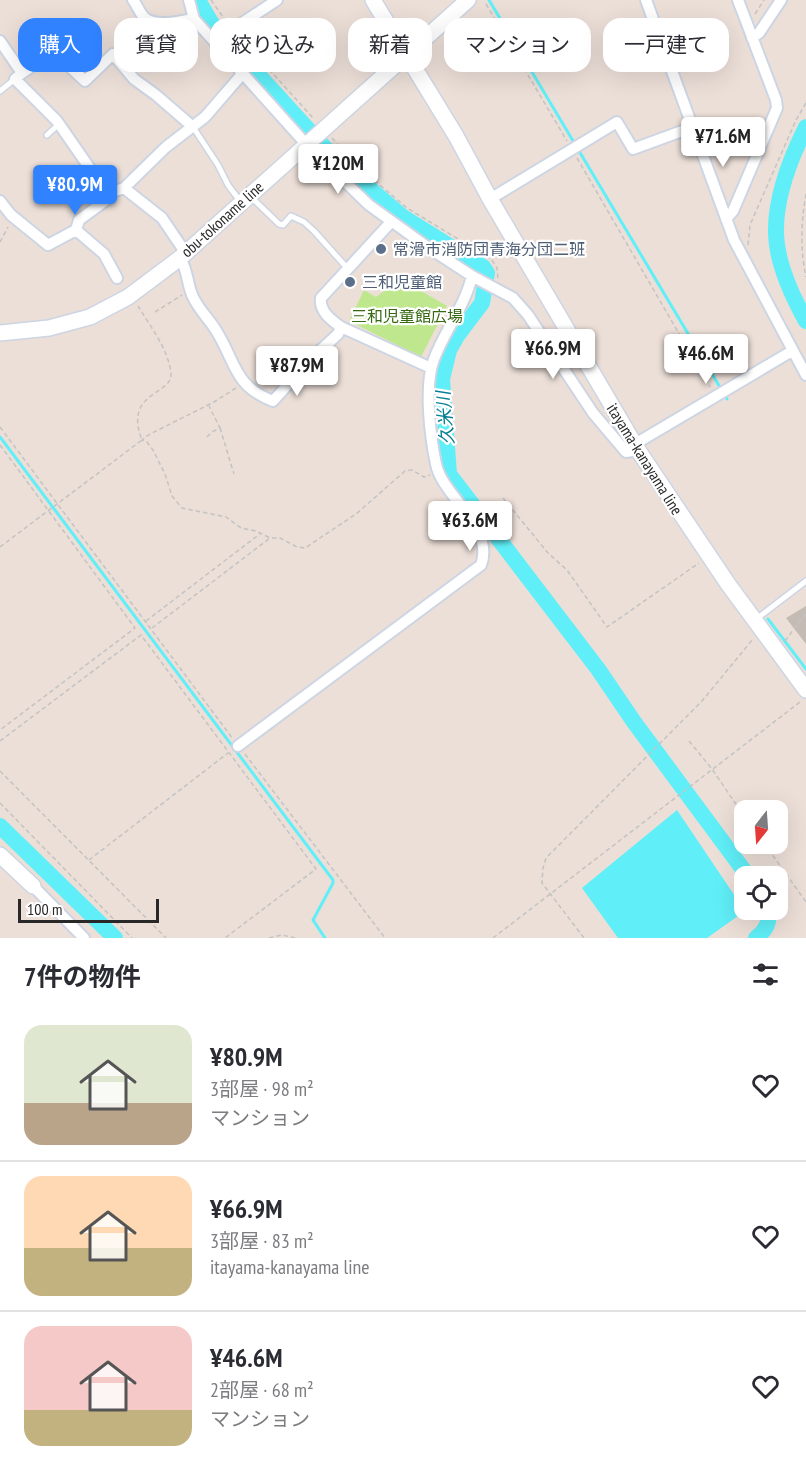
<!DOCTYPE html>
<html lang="ja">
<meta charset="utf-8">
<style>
body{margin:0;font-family:"PT Sans Narrow","Noto Sans JP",sans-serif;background:#f2f2f3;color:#2b2b33;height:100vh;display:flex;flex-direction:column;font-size:22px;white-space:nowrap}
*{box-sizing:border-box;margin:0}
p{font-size:20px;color:#7c7c81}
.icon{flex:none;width:33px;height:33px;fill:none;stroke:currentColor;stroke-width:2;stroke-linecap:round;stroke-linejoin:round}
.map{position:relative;height:938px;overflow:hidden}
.panel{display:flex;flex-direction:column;background:#fff;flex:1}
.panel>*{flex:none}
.guide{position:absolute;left:18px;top:18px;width:771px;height:54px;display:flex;gap:12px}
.needle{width:39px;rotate:197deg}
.buttons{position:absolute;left:734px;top:800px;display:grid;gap:12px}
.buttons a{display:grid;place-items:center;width:54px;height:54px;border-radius:12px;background:#fff;box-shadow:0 6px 24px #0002;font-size:30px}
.scale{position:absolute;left:18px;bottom:15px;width:141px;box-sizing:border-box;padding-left:6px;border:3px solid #282828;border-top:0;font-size:16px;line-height:21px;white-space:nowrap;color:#282828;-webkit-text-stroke:4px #fff;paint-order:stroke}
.price{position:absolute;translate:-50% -51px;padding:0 14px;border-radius:6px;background:#fff;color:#222;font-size:20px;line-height:39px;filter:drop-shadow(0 2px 3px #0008)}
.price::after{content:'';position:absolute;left:50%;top:36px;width:18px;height:14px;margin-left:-9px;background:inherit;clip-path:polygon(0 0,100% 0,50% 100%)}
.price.current{background:#3182ff;color:#fff}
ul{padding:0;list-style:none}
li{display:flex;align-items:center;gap:18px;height:150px;padding:0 24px}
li+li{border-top:2px solid #e1e1e2}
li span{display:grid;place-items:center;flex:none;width:168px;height:120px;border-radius:18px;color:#555}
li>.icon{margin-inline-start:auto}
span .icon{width:72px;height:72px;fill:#fffc;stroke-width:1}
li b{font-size:26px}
h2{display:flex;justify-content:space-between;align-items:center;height:72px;padding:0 24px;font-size:26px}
.pill{padding:0 21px;border-radius:18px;background:#fff;box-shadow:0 6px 24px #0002;font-size:21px;line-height:54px}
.pill.current{background:#3182ff;color:#fff}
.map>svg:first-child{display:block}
</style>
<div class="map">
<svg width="806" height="938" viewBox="0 0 806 938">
<defs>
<filter id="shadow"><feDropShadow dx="5" dy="3" stdDeviation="0" flood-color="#0004"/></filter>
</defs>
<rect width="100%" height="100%" fill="#ecdfd8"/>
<path fill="#bfe88e" d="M392,274l55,32 -26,51 -72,-36 15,-31 12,7 8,-6 7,-1z"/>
<path fill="#60eff8" d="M677,810l68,101 -38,27h-89l-36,-50z"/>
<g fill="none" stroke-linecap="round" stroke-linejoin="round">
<path stroke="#60eff8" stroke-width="3" d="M489,0l238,399
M0,437l333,443v3l-20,37 12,18
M768,619l38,50"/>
<path stroke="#60eff8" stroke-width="16" d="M198,0l14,24 113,124 29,27 49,42 80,50 4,6 -5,30 -25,33 -8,14 -7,29 7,95 149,195 36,53 114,154
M806,127c-16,32 -31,71 -30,107 1,29 16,62 30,87
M0,826l115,112
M756,938c10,-8 15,-16 11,-29"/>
</g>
<path fill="#c3bbb4" filter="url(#shadow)" d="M806,606v38l-20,-26z"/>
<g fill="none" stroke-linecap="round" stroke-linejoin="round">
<g stroke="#cdd5e3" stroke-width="8">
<path id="lane" d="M160,47l5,-24
M54,54l7,-7
M113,54l26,-32 6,-4
M0,91l15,-12
M193,127l25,38 10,20 12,16
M47,135l12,-11
M251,197l28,27 4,1 8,-9 13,6 10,9 34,38
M755,620l51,-39"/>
</g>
<g stroke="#cdd5e3" stroke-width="14">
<path id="street" d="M133,0c4,5 8,16 13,19 13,8 35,2 48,0
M189,0l5,19 112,125 63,61 57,41 46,30 41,22 15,17 65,98 33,39 12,-2
M646,0l88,240 72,135
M752,38l7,-5 22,-33
M0,41l22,32 -7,6 42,42 34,49 21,22 12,-4 42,-41 39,-30 38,-44
M216,45l14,-14 47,-31
M22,73l30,-20 4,1 29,27 28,-27 21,25 22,16 37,32
M124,188l38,30 23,34
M490,199l127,-77 16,27 60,-22
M0,201l11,14 37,30 28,-15 28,24 13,24
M726,219l7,-8 44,-103 -1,-8 -38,-100
M76,230l3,-10 30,-22 3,-6
M180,258c8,12 7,27 13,39 6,13 17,23 24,35 19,31 17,54 56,69l38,-42 27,-25 3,-7c-10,-7 -22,-16 -20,-29l70,-76
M341,327l90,41
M635,444l157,-93
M238,746l243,-181c14,-38 -39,-69 -45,-101 -6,-28 -12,-79 -2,-105 11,-29 31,-53 38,-83
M33,886l51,52"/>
</g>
<g stroke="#cdd5e3" stroke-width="18">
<path id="secondary" d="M373,0l83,136 34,63 148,251 90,134 78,106
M0,333l49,-5 41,-11 38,-20 52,-39 288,-258
M0,855l33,31"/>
</g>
<path stroke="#c3c3c3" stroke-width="1.5" stroke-dasharray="4.5 3" stroke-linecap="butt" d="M211,0l15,21
M486,4l81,137
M755,14l9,-14
M239,36l75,83
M332,138l23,26 52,44 84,51 6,9 1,11
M577,158l133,229
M806,194c-5,28 -6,55 0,83
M0,242l8,-15
M748,245l2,-20 46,-105 10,-17
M155,312l27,-17
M236,388l-22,14 -64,32 -8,6 5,2 6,8 12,24 7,22 10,12 44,9 15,11 15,3 14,7h10l17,9 8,1 51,-34 49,-43 7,-1 12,7 6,-2
M0,427l233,312
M220,428l14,46
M207,437l5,-5 8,-4 -11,-22
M0,445l135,183 -135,102
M503,498l45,55 19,17 40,57 92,-64
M0,547l142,-107c-19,-48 30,-45 29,-66 -2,-24 -21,-48 -33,-68
M146,621l115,-88
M152,628l118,-90
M785,641l21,-28
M0,741l141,-106 175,234 -91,69
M689,741l23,28 32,47
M245,754l140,184
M0,771l166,167
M0,803l132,135
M764,843l42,59
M89,860l139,-107
M269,938l13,-3 13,3
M493,938l307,-236
M584,938l-42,-55 1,-15 3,-10 156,-157 51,-62"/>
<use href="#lane" stroke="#fff" stroke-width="5"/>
<use href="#street" stroke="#fff" stroke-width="10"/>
<use href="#secondary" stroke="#fff" stroke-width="15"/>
</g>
<g fill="#5c6f8a" stroke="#fff" stroke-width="2">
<circle cx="381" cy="249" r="6"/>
<circle cx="350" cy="282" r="6"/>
</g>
<g text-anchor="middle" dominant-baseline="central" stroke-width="4.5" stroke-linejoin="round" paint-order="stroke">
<g font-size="16" fill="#282828" stroke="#fff">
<text transform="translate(222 219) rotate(-42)">obu-tokoname line</text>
<text transform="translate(645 459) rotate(58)">itayama-kanayama line</text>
</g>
<g font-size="16" fill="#4e5e75" stroke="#fff" text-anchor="start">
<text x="393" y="249">常滑市消防団青海分団二班</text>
<text x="362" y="282">三和児童館</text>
</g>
<g font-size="16" fill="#376913" stroke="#fff">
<text x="407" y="316">三和児童館広場</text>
</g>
<g font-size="18" font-style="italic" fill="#047f93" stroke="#fff">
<text transform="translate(445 418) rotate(-95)">久米川</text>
</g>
</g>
</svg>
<div class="buttons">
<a><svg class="needle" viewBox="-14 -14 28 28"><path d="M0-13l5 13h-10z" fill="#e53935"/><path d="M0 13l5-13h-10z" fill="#7c7c81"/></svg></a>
<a><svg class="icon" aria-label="locate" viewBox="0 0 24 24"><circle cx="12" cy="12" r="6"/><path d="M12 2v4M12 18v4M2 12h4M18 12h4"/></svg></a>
</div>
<div class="scale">100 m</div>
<b class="price" style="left:723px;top:168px">¥71.6M</b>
<b class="price" style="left:338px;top:195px">¥120M</b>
<b class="price current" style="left:75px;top:216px">¥80.9M</b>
<b class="price" style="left:553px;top:380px">¥66.9M</b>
<b class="price" style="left:706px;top:385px">¥46.6M</b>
<b class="price" style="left:297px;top:397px">¥87.9M</b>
<b class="price" style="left:470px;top:552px">¥63.6M</b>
<div class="guide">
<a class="pill current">購入</a>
<a class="pill">賃貸</a>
<a class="pill">絞り込み</a>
<a class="pill">新着</a>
<a class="pill">マンション</a>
<a class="pill">一戸建て</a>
</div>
</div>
<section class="panel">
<h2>7件の物件<svg class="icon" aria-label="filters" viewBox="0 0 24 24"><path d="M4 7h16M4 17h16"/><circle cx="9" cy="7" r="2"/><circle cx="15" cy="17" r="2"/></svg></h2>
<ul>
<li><span style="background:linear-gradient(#dfe7d0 65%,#b9a48a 0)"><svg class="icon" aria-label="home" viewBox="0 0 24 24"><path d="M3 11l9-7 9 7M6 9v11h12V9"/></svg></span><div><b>¥80.9M</b><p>3部屋 · 98 m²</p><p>マンション</p></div><svg class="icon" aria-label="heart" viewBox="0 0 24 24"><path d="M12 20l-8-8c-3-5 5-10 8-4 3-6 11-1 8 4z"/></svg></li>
<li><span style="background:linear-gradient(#ffd9b3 60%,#c2b280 0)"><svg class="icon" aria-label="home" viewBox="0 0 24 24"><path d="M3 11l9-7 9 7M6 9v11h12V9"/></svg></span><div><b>¥66.9M</b><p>3部屋 · 83 m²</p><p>itayama-kanayama line</p></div><svg class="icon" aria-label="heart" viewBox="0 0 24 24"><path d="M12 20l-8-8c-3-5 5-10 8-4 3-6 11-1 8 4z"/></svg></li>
<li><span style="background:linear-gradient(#f6c9c9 70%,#c2b280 0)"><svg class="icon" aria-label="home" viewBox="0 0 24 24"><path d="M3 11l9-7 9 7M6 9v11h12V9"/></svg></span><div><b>¥46.6M</b><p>2部屋 · 68 m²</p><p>マンション</p></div><svg class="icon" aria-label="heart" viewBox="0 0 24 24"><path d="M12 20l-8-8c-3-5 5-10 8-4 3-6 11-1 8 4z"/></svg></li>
</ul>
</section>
